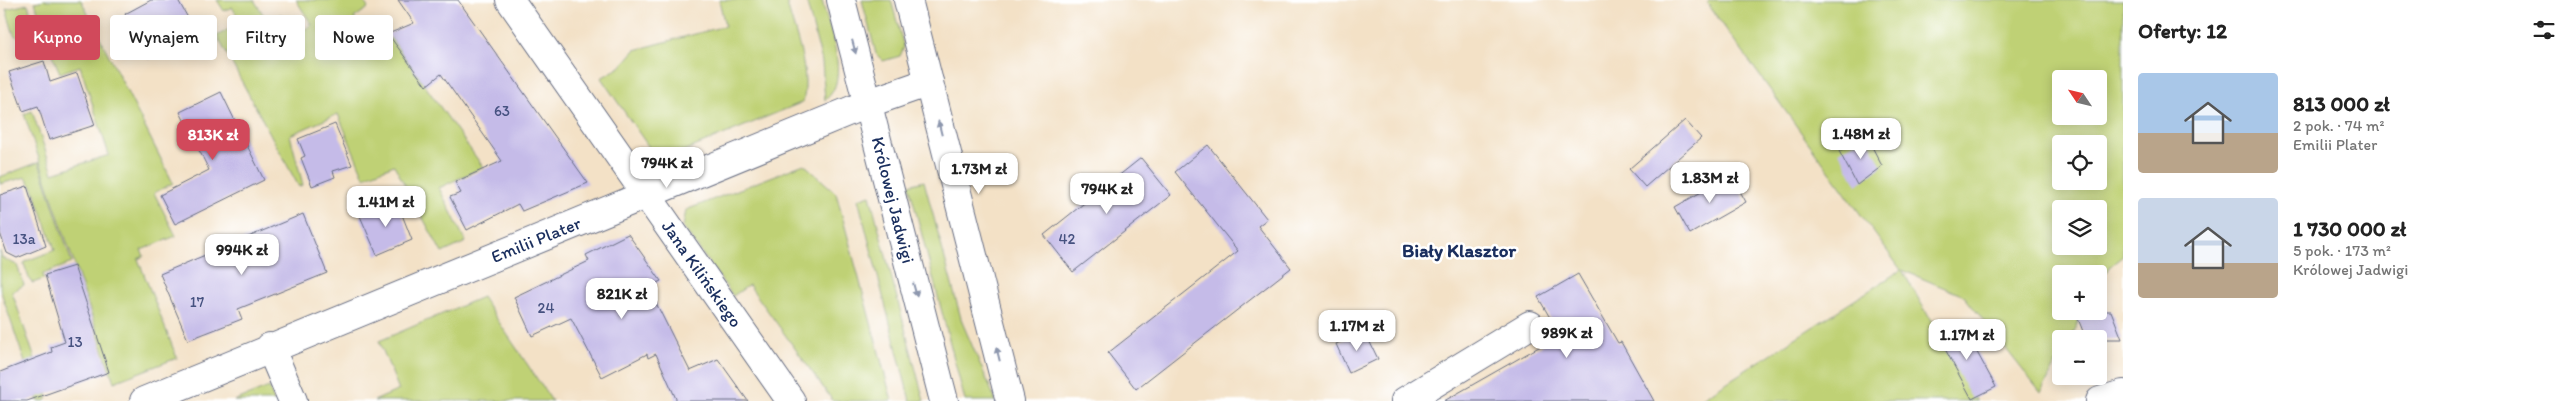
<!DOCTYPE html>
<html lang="pl">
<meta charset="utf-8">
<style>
body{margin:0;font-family:Itim,sans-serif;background:#f6f6f6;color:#222;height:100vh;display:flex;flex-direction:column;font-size:19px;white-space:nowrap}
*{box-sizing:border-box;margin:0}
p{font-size:16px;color:#767676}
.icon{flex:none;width:28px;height:28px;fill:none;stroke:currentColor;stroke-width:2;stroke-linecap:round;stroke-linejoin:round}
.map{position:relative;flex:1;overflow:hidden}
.details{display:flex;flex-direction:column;background:#fff;width:450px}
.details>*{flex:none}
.guide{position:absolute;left:15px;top:15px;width:475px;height:45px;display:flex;gap:10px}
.needle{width:32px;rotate:305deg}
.controls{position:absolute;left:2052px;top:70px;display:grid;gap:10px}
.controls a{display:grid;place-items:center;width:55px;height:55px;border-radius:5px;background:#fff;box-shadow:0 2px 12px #0003;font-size:25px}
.price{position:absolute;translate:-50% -42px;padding:0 11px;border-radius:10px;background:#fff;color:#222;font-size:16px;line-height:32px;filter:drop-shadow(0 1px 2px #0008)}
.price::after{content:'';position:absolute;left:50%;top:30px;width:15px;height:11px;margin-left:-8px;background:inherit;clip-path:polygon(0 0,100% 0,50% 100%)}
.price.active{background:#d1495b;color:#fff}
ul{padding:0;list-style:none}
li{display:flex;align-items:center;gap:15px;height:125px;padding:0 15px}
li span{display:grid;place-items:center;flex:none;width:140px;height:100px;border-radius:5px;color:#555}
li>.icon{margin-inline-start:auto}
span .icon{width:60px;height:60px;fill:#fffc;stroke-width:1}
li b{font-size:21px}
h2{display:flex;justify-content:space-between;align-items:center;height:60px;padding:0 15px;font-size:21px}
.tag{padding:0 18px;border-radius:5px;background:#fff;box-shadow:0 2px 12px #0003;font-size:18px;line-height:45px}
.tag.active{background:#d1495b;color:#fff}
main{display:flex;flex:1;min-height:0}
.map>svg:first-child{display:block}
</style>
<main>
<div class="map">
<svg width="2123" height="401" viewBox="0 0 2123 401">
<rect width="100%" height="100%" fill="#fff"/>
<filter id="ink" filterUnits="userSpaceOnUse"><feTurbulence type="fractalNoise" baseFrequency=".02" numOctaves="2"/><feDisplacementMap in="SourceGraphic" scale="10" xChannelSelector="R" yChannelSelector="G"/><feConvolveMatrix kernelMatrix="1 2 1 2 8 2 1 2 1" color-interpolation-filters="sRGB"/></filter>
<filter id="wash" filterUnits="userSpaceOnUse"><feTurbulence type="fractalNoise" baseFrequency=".0096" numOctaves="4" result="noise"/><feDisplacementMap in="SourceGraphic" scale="20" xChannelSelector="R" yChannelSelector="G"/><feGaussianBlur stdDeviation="1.12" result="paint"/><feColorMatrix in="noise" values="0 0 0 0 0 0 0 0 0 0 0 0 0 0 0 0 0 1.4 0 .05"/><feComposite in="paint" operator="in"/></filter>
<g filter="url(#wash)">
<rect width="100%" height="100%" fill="#f3e1c6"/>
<path fill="#bfd174" stroke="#6d8069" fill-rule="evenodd" d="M44,0h37l92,183 -19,10 22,43 -35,14 3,6 -6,3 39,99 -63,24 -90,-268 8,-3 21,62 56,-18 -29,-89 -20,7 -11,-25 -14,-46z
M217,0h37l14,22 13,-8 13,22 18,-11 -16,-25h67l5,8 -14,10 21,30 16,-10 92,129 -44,21 27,54 -24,11 -48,-88 -30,12 -26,-63 -48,21 13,50 -4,2 -82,-151 24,-14 -9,-15 -8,4z
M719,0h67c8,32 25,70 17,102l-141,58 -7,-4 -54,-78 19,-11 15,-17 90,-24z
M806,0h16c6,27 30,80 3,100l-3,-38z
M862,0h29l13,47 -4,9 -17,5 -7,-7z
M1710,0h413v256l-14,11 -10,18v-11h-38v37h24l-15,28h-9v16l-20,38 -77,-97 -62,-26 75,131h-276v-2l200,-129 -194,-267zM2061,79h38v37h-38zM2061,144h38v37h-38zM2061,209h38v37h-38z
M28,4l13,43 -27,-12 -8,-26z
M39,162l33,101 -29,11 1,5 -11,4 -3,-2 -6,-17 2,-3 29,-11 -22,-62 -7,-11 -26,7v-7z
M804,164l32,29 56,208h-59l-84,-116 -16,11 -50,-69 3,-17z
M924,181l38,141 34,79h-31l-56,-216z
M870,195l54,206h-14l-52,-202z
M0,251l2,7 15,7 7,20 -12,7 36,105 -2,4h-8l-38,-112z
M482,297l70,104h-178l25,-11 -20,-49z
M269,387l5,14h-40z"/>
<g id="blocks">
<path fill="#c5bbe8" d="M151,0h27l15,27 -13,7 3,6 -35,18 -23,-44z
M398,0h60l130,183 -66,28 -4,-7 -51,26 -17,-33 11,-4 -6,-11 47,-21 -61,-87 -15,12 -38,-52 26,-11z
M44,61l6,21 27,-9 18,52 -46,15 -11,-34 -15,5 -14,-39z
M221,92l43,88 -89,44 -15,-29 49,-25 -29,-58z
M1685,120l16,18 -56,49 -16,-18z
M335,124l17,41 -19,6 2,6 -23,9 -11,-28 4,-2 -7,-17z
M1867,137l15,29 -25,19 -18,-34z
M1208,145l59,74 -9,7 33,42 -155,121 -28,-36 130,-102 -63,-79z
M1141,158l30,37 -98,77 -29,-37z
M1731,175l15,27 -56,32 -15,-27z
M27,186l19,60 -29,12 -10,-5 -7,-20v-38z
M397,202l15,38 -35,15 -17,-39z
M303,214l24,59 -89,36 4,10 -54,21 -28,-66z
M628,234l33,47 -13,6 42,84 28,-12 30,42h-71l-21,-47 -8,4 -1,-4 -45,23 -31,-59 -39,18 -18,-39 75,-36 -3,-6z
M74,266l35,106 -82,29h-27v-29l52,-20 -1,-5 14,-5 -20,-67z
M1578,274l40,69 3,-1 33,59h-210l116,-66 -22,-38z
M2075,311h36l11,28h-36z
M1961,323l35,64 -24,12 -34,-63z
M1364,330l14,29 -29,14 -13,-29z"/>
</g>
</g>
<g filter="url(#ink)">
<use href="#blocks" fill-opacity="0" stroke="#676d82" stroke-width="1"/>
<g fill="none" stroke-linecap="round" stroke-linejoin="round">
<g stroke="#676d82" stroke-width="30">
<path id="minor" d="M510,0l281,401
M270,347l23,54
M144,401l725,-298 60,-21
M1405,401l125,-76
M2100,401l23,-7"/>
</g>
<g stroke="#676d82" stroke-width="30">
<path id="major" d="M841,0l103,401
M908,0l102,401"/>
</g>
<use href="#minor" stroke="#fff" stroke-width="28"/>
<use href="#major" stroke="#fff" stroke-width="28"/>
</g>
<defs><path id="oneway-solid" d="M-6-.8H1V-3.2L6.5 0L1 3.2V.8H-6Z" transform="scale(1.25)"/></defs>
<g fill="#8d97ae">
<use href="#oneway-solid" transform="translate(854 47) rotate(75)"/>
<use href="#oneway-solid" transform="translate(940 128) rotate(-104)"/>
<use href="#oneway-solid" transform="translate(915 290) rotate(75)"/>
<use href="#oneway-solid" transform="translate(998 354) rotate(-104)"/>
</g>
</g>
<g text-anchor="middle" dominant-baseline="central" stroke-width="5" stroke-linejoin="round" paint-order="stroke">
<g font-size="15" fill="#465280">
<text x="502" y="111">63</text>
<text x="24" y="239">13a</text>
<text x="1067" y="239">42</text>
<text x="197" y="302">17</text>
<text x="546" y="308">24</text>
<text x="75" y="342">13</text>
</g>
<g font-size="18" fill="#1b2f5e" stroke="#fff">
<text transform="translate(893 200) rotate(76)">Królowej Jadwigi</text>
<text transform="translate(536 240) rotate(-22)">Emilii Plater</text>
<text transform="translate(702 274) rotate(55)">Jana Kilińskiego</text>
</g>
<g font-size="19" font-weight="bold" fill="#1b2f5e" stroke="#fff">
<text x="1459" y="250">Biały Klasztor</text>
</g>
</g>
</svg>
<div class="controls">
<a><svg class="needle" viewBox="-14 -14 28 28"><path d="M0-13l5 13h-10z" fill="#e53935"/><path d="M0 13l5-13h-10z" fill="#767676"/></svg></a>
<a><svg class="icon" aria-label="locate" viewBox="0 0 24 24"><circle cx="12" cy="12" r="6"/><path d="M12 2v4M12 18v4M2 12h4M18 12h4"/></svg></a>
<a><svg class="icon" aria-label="layers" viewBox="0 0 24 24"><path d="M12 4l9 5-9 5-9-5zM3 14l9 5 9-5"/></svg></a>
<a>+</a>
<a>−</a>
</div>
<b class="price" style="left:1861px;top:160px">1.48M zł</b>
<b class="price active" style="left:213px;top:161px">813K zł</b>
<b class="price" style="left:667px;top:189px">794K zł</b>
<b class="price" style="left:979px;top:195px">1.73M zł</b>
<b class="price" style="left:1710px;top:204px">1.83M zł</b>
<b class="price" style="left:1107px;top:215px">794K zł</b>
<b class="price" style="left:386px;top:228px">1.41M zł</b>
<b class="price" style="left:242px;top:276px">994K zł</b>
<b class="price" style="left:622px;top:320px">821K zł</b>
<b class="price" style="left:1357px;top:352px">1.17M zł</b>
<b class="price" style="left:1567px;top:359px">989K zł</b>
<b class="price" style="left:1967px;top:361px">1.17M zł</b>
<div class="guide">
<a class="tag active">Kupno</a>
<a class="tag">Wynajem</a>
<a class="tag">Filtry</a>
<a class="tag">Nowe</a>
</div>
</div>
<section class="details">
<h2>Oferty: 12<svg class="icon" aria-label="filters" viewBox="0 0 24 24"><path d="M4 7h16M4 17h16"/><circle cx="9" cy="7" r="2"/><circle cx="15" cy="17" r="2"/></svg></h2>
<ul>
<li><span style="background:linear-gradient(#a9c7e8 60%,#b9a48a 0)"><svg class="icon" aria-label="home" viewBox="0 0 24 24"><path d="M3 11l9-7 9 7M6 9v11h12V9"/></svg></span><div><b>813 000 zł</b><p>2 pok. · 74 m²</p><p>Emilii Plater</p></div></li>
<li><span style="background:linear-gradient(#c9d6e8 65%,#b9a48a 0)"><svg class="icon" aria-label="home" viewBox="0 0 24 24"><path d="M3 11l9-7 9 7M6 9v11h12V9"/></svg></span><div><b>1 730 000 zł</b><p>5 pok. · 173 m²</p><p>Królowej Jadwigi</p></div></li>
</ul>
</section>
</main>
